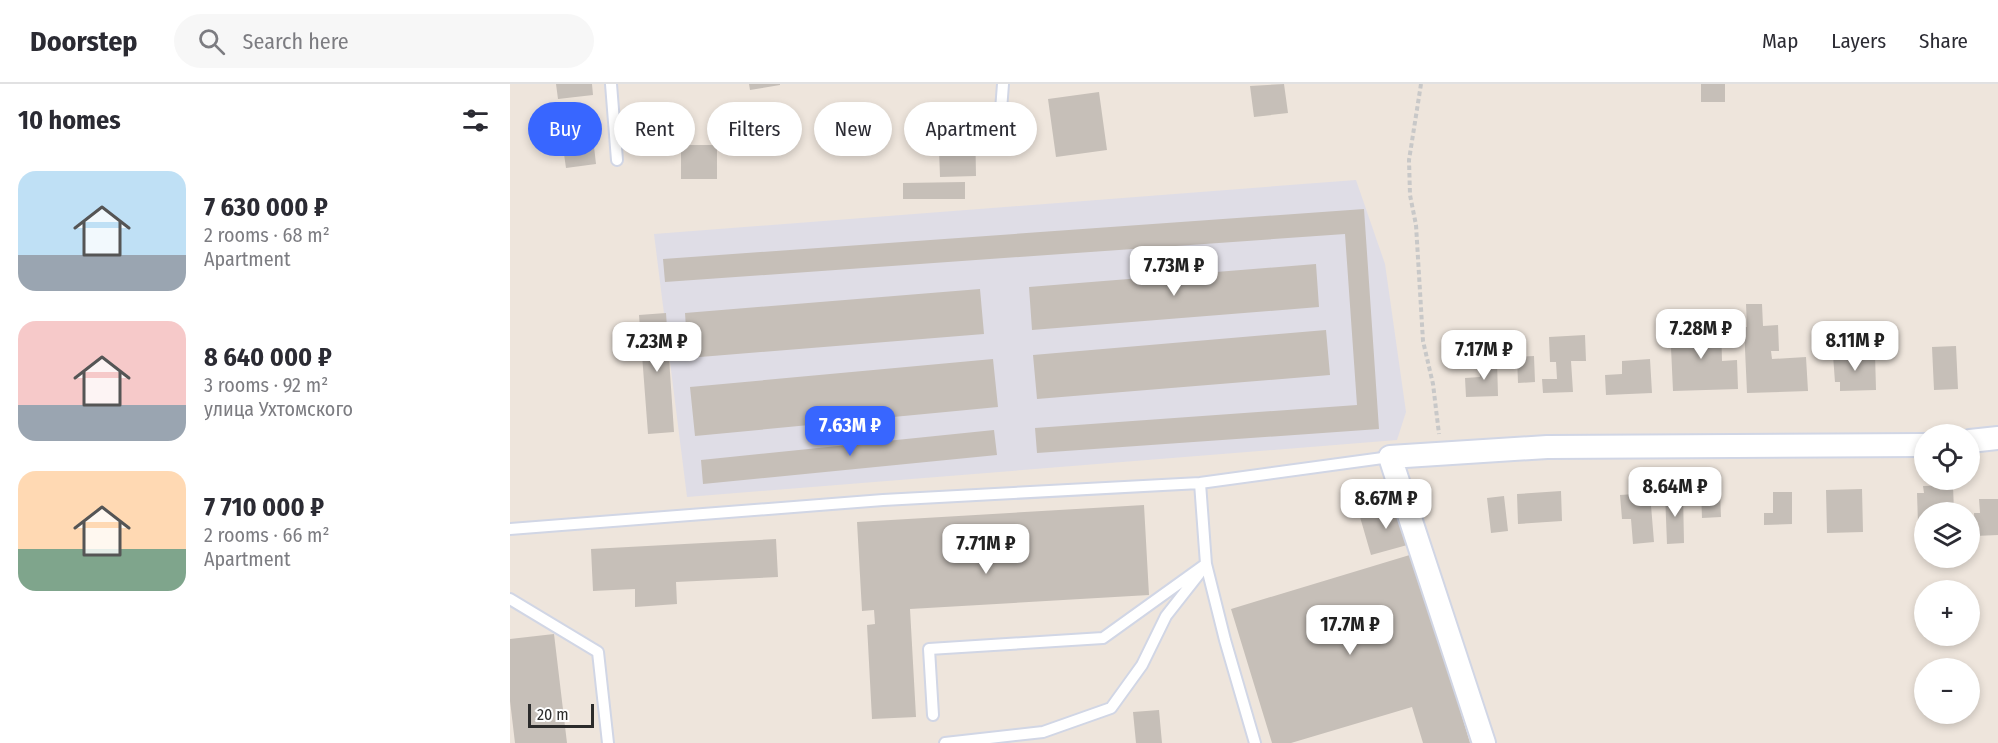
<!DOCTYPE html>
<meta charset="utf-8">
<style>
body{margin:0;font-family:"Fira Sans Condensed",sans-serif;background:#f7f7f7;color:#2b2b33;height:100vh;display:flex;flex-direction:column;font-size:22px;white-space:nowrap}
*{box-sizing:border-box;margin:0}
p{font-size:20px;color:#7c7c81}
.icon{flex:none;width:33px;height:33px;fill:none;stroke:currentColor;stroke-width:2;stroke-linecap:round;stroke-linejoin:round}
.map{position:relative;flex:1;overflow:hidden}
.panel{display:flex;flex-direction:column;background:#fff;width:510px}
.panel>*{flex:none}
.top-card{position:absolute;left:18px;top:18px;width:570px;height:54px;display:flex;gap:12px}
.buttons{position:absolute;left:1404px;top:340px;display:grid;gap:12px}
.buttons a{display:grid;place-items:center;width:66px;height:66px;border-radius:50%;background:#fff;box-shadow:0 3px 9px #0003;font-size:30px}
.scale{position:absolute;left:18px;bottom:15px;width:66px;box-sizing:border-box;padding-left:6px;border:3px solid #2b2b2b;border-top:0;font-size:16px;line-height:21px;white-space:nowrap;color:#2b2b2b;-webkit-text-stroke:4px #fff;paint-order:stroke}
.price{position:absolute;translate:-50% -51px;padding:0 14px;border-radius:12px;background:#fff;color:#222;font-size:20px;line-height:39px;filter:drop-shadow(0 2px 3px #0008)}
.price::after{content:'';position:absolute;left:50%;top:36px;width:18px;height:14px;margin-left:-9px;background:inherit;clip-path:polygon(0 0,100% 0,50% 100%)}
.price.on{background:#3866ff;color:#fff}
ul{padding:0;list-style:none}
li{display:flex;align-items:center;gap:18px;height:150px;padding:0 18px}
li span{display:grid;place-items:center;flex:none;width:168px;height:120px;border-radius:18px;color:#555}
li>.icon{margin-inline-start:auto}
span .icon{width:72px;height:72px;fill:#fffc;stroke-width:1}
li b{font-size:26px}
h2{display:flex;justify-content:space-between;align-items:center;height:72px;padding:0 18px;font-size:26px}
.tag{padding:0 21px;border-radius:27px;background:#fff;box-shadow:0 3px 9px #0003;font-size:21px;line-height:54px}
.tag.on{background:#3866ff;color:#fff}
header{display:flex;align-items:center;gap:36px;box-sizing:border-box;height:84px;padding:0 30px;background:#fff;border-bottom:2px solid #e1e1e2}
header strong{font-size:28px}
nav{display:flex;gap:33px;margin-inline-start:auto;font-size:21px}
.search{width:420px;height:54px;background:#f7f7f7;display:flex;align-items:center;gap:15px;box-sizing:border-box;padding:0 21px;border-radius:33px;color:#7c7c81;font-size:22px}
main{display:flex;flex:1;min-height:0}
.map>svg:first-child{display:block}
</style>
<header>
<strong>Doorstep</strong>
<div class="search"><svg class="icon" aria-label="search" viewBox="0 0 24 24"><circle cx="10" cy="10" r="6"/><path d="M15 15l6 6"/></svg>Search here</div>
<nav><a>Map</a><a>Layers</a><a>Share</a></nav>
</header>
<main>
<section class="panel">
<h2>10 homes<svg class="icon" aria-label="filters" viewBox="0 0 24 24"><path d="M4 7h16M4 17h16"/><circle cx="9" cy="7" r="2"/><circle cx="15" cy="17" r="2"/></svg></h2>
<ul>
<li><span style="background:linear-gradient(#bfe0f5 70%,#9aa5b1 0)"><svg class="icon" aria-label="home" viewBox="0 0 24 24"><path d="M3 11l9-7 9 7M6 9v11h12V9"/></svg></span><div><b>7 630 000 ₽</b><p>2 rooms · 68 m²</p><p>Apartment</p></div></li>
<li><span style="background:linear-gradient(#f6c9c9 70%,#9aa5b1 0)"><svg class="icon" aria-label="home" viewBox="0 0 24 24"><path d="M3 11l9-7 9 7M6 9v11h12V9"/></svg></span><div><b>8 640 000 ₽</b><p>3 rooms · 92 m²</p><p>улица Ухтомского</p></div></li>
<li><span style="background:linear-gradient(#ffd9b3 65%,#7fa58c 0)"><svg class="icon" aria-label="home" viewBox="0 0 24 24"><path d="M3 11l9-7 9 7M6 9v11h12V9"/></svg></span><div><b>7 710 000 ₽</b><p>2 rooms · 66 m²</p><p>Apartment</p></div></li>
</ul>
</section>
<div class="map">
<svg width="1488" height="659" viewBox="0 0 1488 659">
<rect width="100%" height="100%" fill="#eee5dc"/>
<path fill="#dfdde6" d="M846,96l29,84 21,148 -9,28 -710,57 -33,-263z"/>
<path fill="#c6bfb8" d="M46,0h36l1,11 -35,4z
M239,0h31v1l-30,5z
M774,0l4,29 -34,4 -4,-31z
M1191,0h24v18h-24z
M589,8l8,58 -51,7 -8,-58z
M465,36l1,56 -36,1 -2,-56z
M82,45l4,35 -30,4 -5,-35z
M171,61h36v34h-36z
M455,98v17h-62v-16z
M854,125l15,220 -342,24 -2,-25 322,-23 -12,-171 -680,48 -2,-23z
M806,180l3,43 -287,23 -3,-43z
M470,205l4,45 -296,24 -3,-45z
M1236,220h16l1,22 15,-1 1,26h-8l1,8 34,-2 2,34 -61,2 -3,-66h3z
M156,229l8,119 -26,2 -9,-119z
M1211,240l1,37 15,-1 1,29 -65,2 -3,-65z
M816,246l4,45 -293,24 -4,-44z
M1075,251l1,26h-15l2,31 -30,1 -1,-14h15l-1,-17h-6l-1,-25z
M1446,262l2,43 -24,1 -2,-43z
M1365,269l1,37 -36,1v-9h-5l-2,-27z
M1024,272l1,26 -17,1 -1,-26z
M483,275l5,48 -303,29 -5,-49z
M1140,275l2,34 -46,2 -1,-20 17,-1v-13z
M987,276l1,36 -32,1 -1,-19 15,-1 -1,-16z
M484,346l3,25 -294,29 -2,-24z
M1443,401l1,28h-30v11h-6l-1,-31h7l-1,-7z
M1352,405l1,43 -36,1 -1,-43z
M1210,406l1,27 -19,1 -1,-27z
M1051,407l1,30 -44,3 -1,-30z
M1263,408h19v32l-28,1v-12h9z
M1140,409l4,49 -21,2 -2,-25h-9l-2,-24z
M1155,409h18l1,50 -17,1z
M994,412l4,35 -17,2 -4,-35z
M1469,415h19v36l-23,1 -1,-23h6z
M634,421l5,90 -239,14 6,108 -44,2 -5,-94 8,-1 -1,-14 -12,1 -5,-89z
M891,421l10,39 -40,11 -11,-38z
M266,455l2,38 -102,5 1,22 -42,3v-18l-42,2 -2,-42z
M903,470l57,189h-47l-11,-36 -121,36h-19l-41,-134z
M44,550l13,109h-52l-5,-42v-62z
M649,626l3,33h-26l-3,-31z"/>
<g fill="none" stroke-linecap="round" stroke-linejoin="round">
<g stroke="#d1d6e5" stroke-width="14">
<path id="lane" d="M101,0l6,76
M488,65l5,-65
M690,399l6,81 19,76 30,103
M0,445l373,-29 317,-17 190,-26
M0,515l88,53 10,91
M423,631l-4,-66 174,-11 103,-74
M435,659l98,-11 68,-24 31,-43 24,-49 33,-42"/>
</g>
<g stroke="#d1d6e5" stroke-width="26">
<path id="street" d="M1460,357l28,-3
M974,659l-94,-286 157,-10 377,-2"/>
</g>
<path stroke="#c8c8c8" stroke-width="4" stroke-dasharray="4.5 3" stroke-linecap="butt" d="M911,0l-12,76 1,35 6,30 7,116 10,43 6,50"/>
<use href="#lane" stroke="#fff" stroke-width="10"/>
<use href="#street" stroke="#fff" stroke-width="22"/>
</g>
</svg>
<div class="buttons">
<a><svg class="icon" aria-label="locate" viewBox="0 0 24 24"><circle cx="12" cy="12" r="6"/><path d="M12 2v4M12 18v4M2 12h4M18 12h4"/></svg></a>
<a><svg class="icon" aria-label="layers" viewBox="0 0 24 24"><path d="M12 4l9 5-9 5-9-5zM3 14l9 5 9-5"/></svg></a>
<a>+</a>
<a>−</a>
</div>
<div class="scale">20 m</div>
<b class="price" style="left:664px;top:213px">7.73M ₽</b>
<b class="price" style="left:1191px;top:276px">7.28M ₽</b>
<b class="price" style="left:1345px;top:288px">8.11M ₽</b>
<b class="price" style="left:147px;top:289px">7.23M ₽</b>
<b class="price" style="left:974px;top:297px">7.17M ₽</b>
<b class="price on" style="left:340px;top:373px">7.63M ₽</b>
<b class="price" style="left:1165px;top:434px">8.64M ₽</b>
<b class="price" style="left:876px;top:446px">8.67M ₽</b>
<b class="price" style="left:476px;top:491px">7.71M ₽</b>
<b class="price" style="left:840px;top:572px">17.7M ₽</b>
<div class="top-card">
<a class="tag on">Buy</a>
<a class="tag">Rent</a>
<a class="tag">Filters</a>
<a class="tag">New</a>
<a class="tag">Apartment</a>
</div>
</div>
</main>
